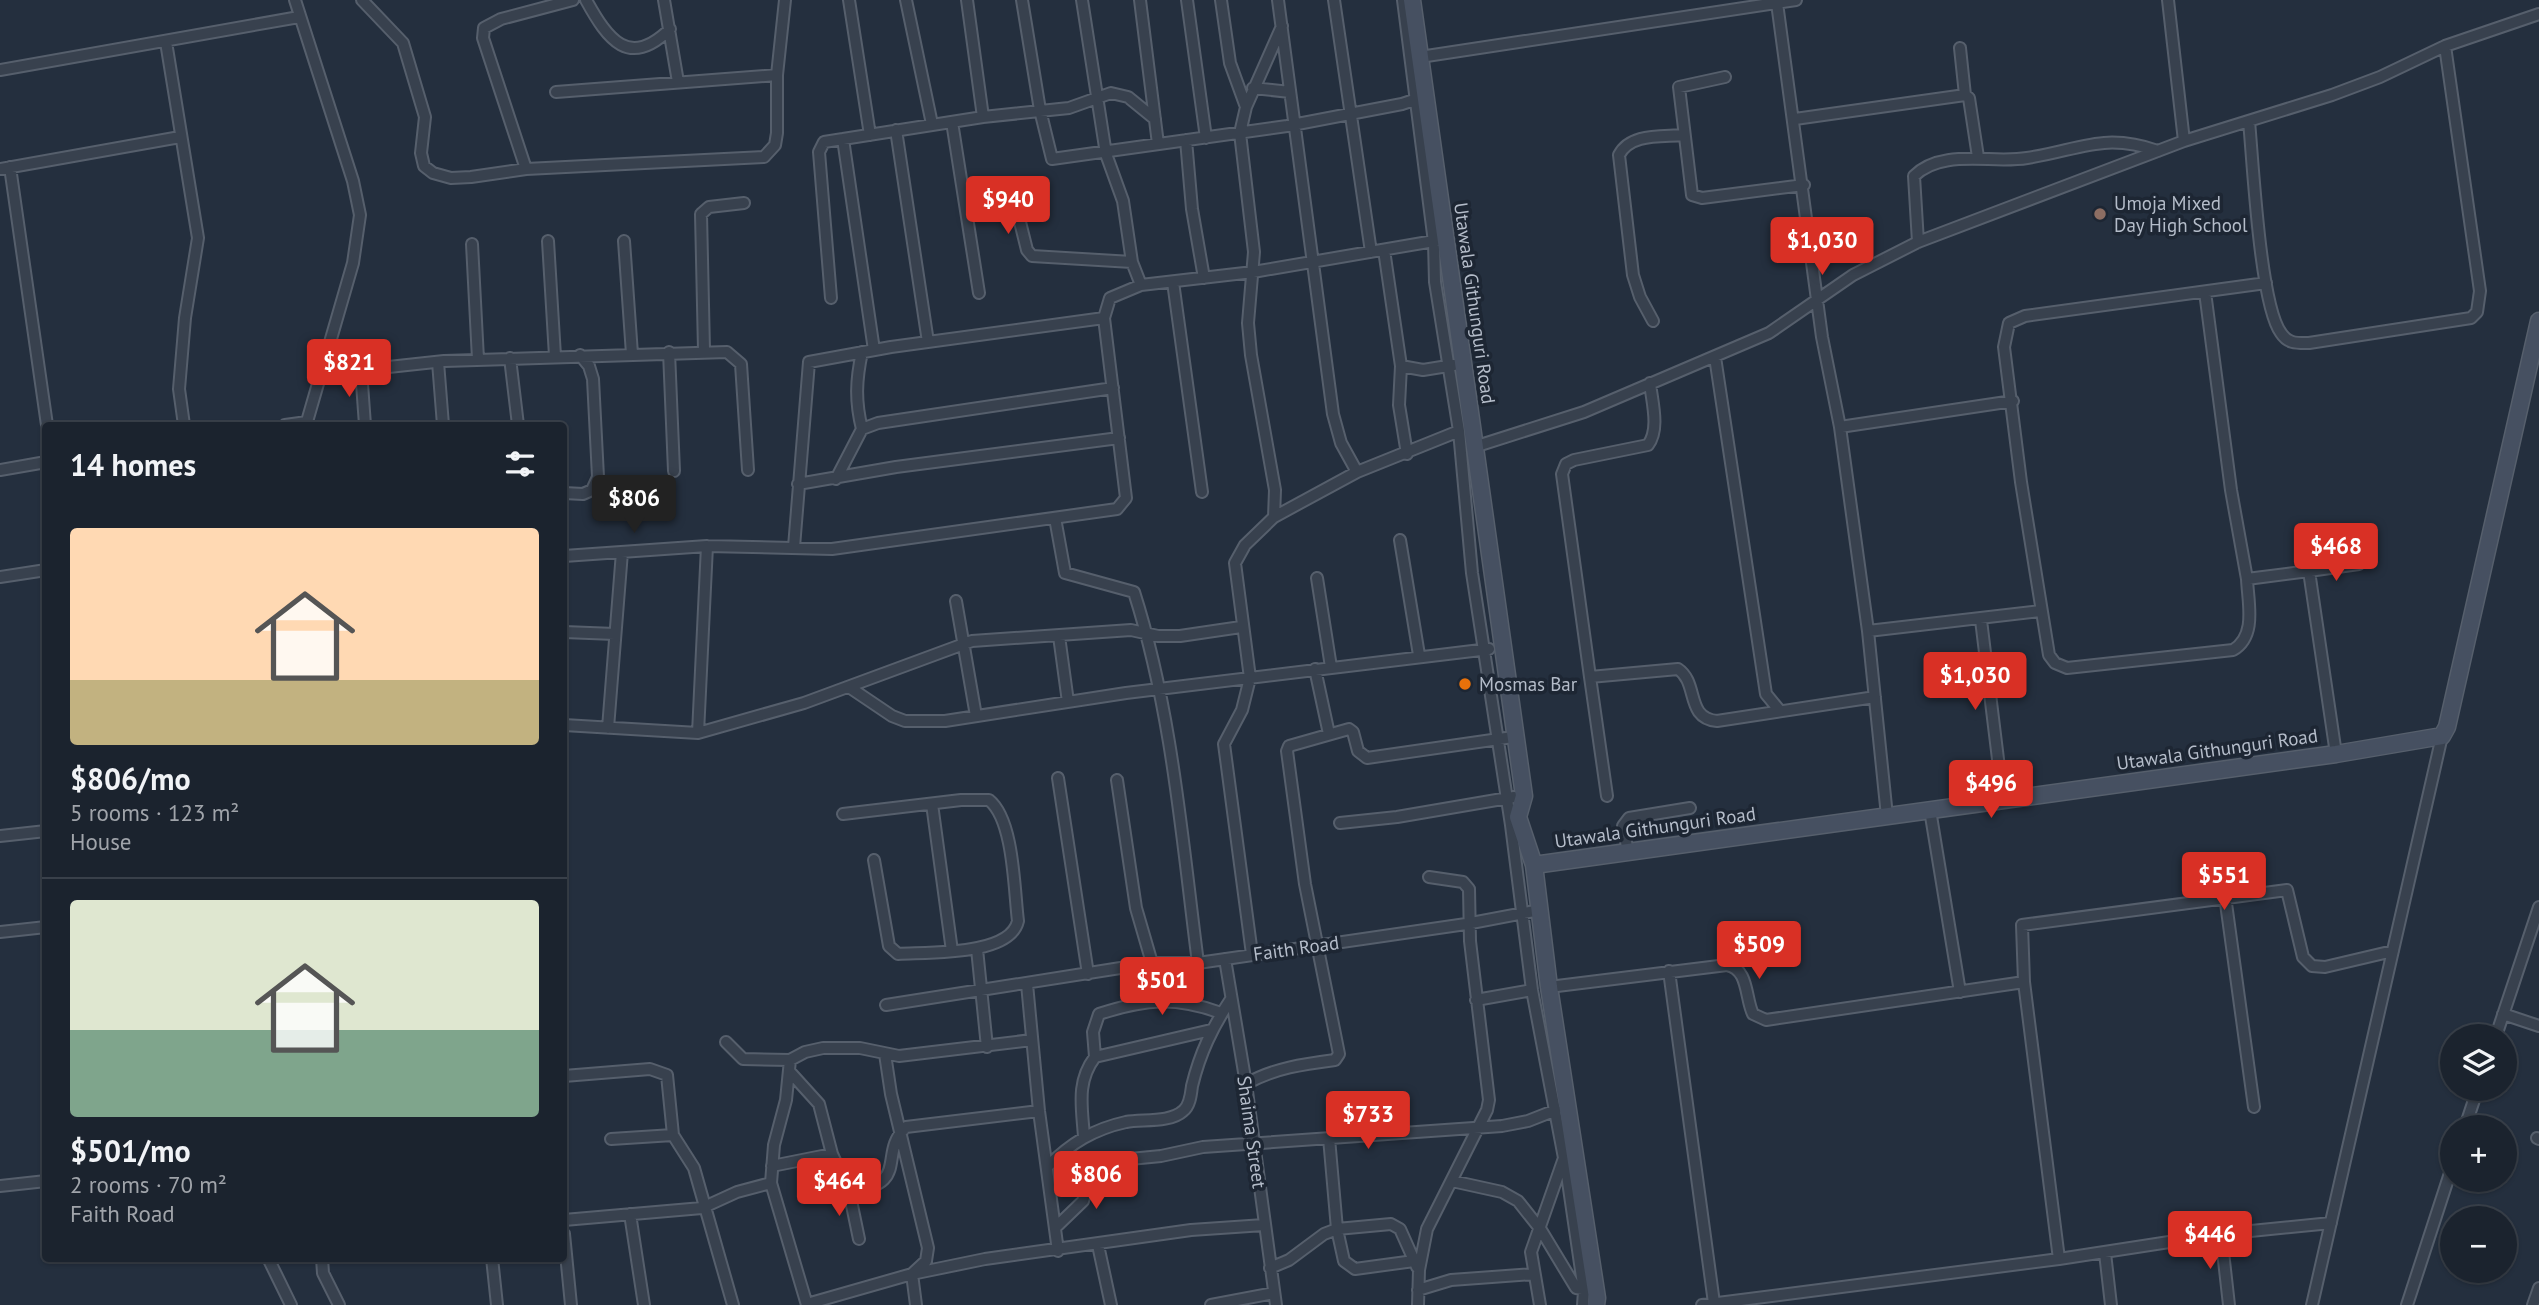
<!DOCTYPE html>
<meta charset="utf-8">
<style>
body{margin:0;font-family:"PT Sans",sans-serif;background:#242b36;color:#f1f3f6;height:100vh;display:flex;flex-direction:column;font-size:26px;white-space:nowrap}
*{box-sizing:border-box;margin:0}
p{font-size:23px;color:#a0a4aa}
.icon{flex:none;width:38px;height:38px;fill:none;stroke:currentColor;stroke-width:2;stroke-linecap:round;stroke-linejoin:round}
.map{position:relative;flex:1;overflow:hidden}
.drawer{position:absolute;left:42px;top:422px;width:525px;height:840px;display:flex;flex-direction:column;background:#1b232e;border-radius:7px;box-shadow:0 2px 5px #0004,0 0 0 2px #39404a}
.drawer>*{flex:none}
.tools{position:absolute;left:2440px;top:1024px;display:grid;gap:14px}
.tools a{display:grid;place-items:center;width:77px;height:77px;border-radius:50%;background:#1b232e;box-shadow:0 2px 5px #0004,0 0 0 2px #39404a;font-size:35px}
.price{position:absolute;translate:-50% -60px;padding:0 16px;border-radius:7px;background:#d93025;color:#fff;font-size:23px;line-height:46px;filter:drop-shadow(0 2px 4px #0008)}
.price::after{content:'';position:absolute;left:50%;top:42px;width:21px;height:16px;margin-left:-10px;background:inherit;clip-path:polygon(0 0,100% 0,50% 100%)}
.price.current{background:#222;color:#fff}
ul{padding:0;list-style:none}
li{display:grid;align-content:center;gap:14px;height:371px;padding:0 28px}
li+li{border-top:2px solid #39404a}
li span{display:grid;place-items:center;height:217px;border-radius:7px;color:#555}
li>.icon{margin-inline-start:auto}
span .icon{width:126px;height:126px;fill:#fffc;stroke-width:1}
li b{font-size:30px}
h2{display:flex;justify-content:space-between;align-items:center;height:84px;padding:0 28px;font-size:30px}
.map>svg:first-child{display:block}
</style>
<div class="map">
<svg width="2539" height="1305" viewBox="0 0 2539 1305">
<rect width="100%" height="100%" fill="#242f3e"/>
<g fill="none" stroke-linecap="round" stroke-linejoin="round">
<g stroke="#565f6c" stroke-width="14">
<path id="street" d="M295,0l58,181 7,34 -7,48 -47,162
M362,0l41,43 22,74 -4,36 3,13 9,7 18,5 20,-1 55,-8 238,-12 11,-12 2,-12v-58l8,-75
M586,0c22,40 43,69 84,29
M664,0l14,82
M849,0l21,135
M906,0l26,124
M967,0l16,117
M1022,0l18,110 12,49 235,-33 115,-22 18,-6
M1082,0l24,154 17,47 9,61 9,23
M1140,0l18,144
M1187,0l19,138
M1221,0l9,63 16,44
M1278,0l55,414 8,29 16,29
M1334,0l37,252
M1403,0l31,242 1,40 24,149 13,142 39,252 21,165 32,168 -33,94 9,53
M2168,0l16,141
M1777,3l45,334 18,90 28,204 19,185
M166,42l32,196 -13,80 -6,71 5,36
M1960,48l5,47 4,3 9,59
M1420,57l376,-57
M0,70l299,-53
M1725,77l-46,10 13,108 10,3 102,-13
M1253,88l37,4
M556,92l221,-17
M1795,119l170,-24
M2249,121c4,42 11,184 32,212 7,11 16,10 28,10l162,-25 6,-6 3,-21 -35,-245
M952,122l27,171
M896,130l32,212
M843,139l31,211
M1186,140l6,69 12,69
M10,167l37,258
M0,169l180,-32
M526,169l-43,-131 1,-10 17,-9 72,-19
M964,196l37,-8 12,6 14,56 5,6 100,6
M548,241l7,115
M624,241l8,113
M1918,242l-4,-66c28,-28 78,-12 113,-18 53,-8 76,-26 131,-7
M472,244l6,115
M1384,250l17,116 22,4 31,-5
M1173,282l29,210
M2266,283l-241,33 -16,7 -5,24 17,135 28,173 6,8 12,5 166,-18c24,-14 15,-47 14,-71l62,-8 27,183
M2205,292l26,198 16,89
M831,298l-12,-146 5,-10 159,-25 86,-9 42,-15 17,4 27,22
M1653,321l-13,-24 -7,-22 -14,-120c11,-22 42,-18 64,-20
M704,350l-3,-136 8,-7 35,-4
M669,352l5,119
M1715,357l51,337 14,17
M510,358l8,67
M323,361l20,8 18,1 83,-9 283,-9 14,12 7,106
M438,362l5,63
M1401,366l-2,39 8,49
M361,370l4,55
M285,425l22,-3
M1840,427l173,-26
M862,429l16,-6 235,-35
M1474,447l110,-35 185,-79 84,-58 65,-33 266,-101 148,-46 48,-18 65,-31 94,-32
M0,470l46,-8
M836,479l26,-50c-7,-28 -6,-49 0,-77
M798,484l98,-17 223,-29
M564,493l19,1 9,-4 6,-13 -5,-98 -4,-13 -9,-11
M1274,517l83,-45 102,-41
M1055,518l10,55 69,19c38,119 48,247 64,371
M1400,540l19,115
M794,547l15,-185 82,-15 213,-29
M564,556l143,-10 125,3 285,-40 9,-11 -22,-180 6,-20 31,-13 112,-13 187,-32
M2309,571l50,-7
M0,577l46,-7
M1317,578l14,89
M956,601l20,115
M1981,620l22,180
M1868,631l172,-20
M564,632l51,2
M1059,636l9,66
M1315,669l14,65
M1590,677l-28,-203 4,-10 8,-4 74,-15c12,-16 4,-43 2,-62
M849,687l43,29 13,5h40l181,-28 363,-44
M564,725l134,8 106,-30 168,-62 159,-11 27,6h22l61,-9
M608,728l14,-176
M698,733l9,-187
M1058,778l30,196
M1117,780l19,128 16,55
M1607,796l-17,-119 88,-8c21,14 7,49 39,52l158,-24
M932,804l20,147
M1930,810l30,182
M843,814l118,-14h28c25,20 25,90 29,121 -8,35 -90,31 -120,33l-9,-8 -15,-86
M1340,823l57,-6 117,-20
M0,836l46,-5
M1628,852l-5,-26 6,-8 61,-10
M2225,896l29,211
M0,932l46,-5
M977,949l10,98
M1252,954l-28,-210 18,-34 8,-32 -15,-115 10,-18 29,-28 1,-27 -24,-135 -3,-32 6,-71 -14,-119 6,-26 36,-81
M1225,959l21,125 30,221
M1669,971l45,332
M2024,982l-2,-57 265,-35 16,67 9,9 13,1 68,-16
M1027,984l12,127 19,140
M1549,987l178,-22c22,4 18,33 26,49l13,6 258,-38 35,277
M1476,1000l56,-10
M886,1005l266,-42h46l268,-39 74,-14
M2503,1014l36,12
M2496,1036l43,-129
M726,1042l17,17 47,1 15,-8 18,-4h37l39,8 133,-16
M885,1054l6,40 37,154 -2,13 -14,13 4,31
M1095,1057l-2,-25 6,-18c46,-15 77,-18 122,-1
M790,1060l-4,40 -12,45 -3,38 36,122
M790,1072l29,32 13,50 17,37 10,48
M564,1076l86,-7 17,6 6,60 21,33 39,137
M1246,1084c28,-16 58,-20 89,-24l4,-6 -34,-170 -18,-133 2,-5 60,-17 4,3 5,19 9,7 146,-21
M2465,1127l13,-39
M1084,1137c-2,-30 -8,-55 11,-80l116,-27
M1329,1138l8,91 7,32 11,8 59,-8
M2537,1138l2,1
M611,1139l62,-4
M1565,1161l19,130 -1,14
M772,1166l60,-12
M1048,1166c23,-23 46,-37 78,-44 16,-3 44,1 57,-11 7,-5 8,-17 9,-25 8,-33 20,-58 39,-87
M1452,1181l50,11 16,9 23,29 35,58 20,3
M0,1186l46,-5
M849,1191c63,-6 28,-37 57,-64l133,-16
M630,1214l14,91
M564,1220l138,-12 35,-16 34,-9
M1055,1228l28,-27 9,-30 7,-9 62,-6 42,-9 299,-21 26,-5 28,-11
M564,1234l7,71
M2221,1234l8,71
M1098,1245l13,60
M2105,1253l6,52
M268,1258l23,47
M322,1258l1,15 16,32
M492,1258l5,47
M1270,1268l19,-8 35,-26 13,-5 54,-5 9,5 17,38
M1418,1290l33,-10 83,-6
M807,1304l105,-30 73,-15 206,-29 73,-5
M1211,1305l63,-12
M1418,1305l1,-35 8,-41 60,-119 2,-10 -19,-159 -1,-52 -6,-7 -34,-5
M1702,1305l357,-46 162,-25 110,-11
M2312,1305l130,-569
M2407,1305l45,-138
M2533,1305l6,-17"/>
</g>
<g stroke="#565f6c" stroke-width="19">
<path id="secondary" d="M1412,0l112,796 -6,21 16,48 15,122 48,311 -1,7
M1534,865l802,-111 106,-18 5,-9 92,-406"/>
</g>
<use href="#street" stroke="#38414e" stroke-width="10"/>
<use href="#secondary" stroke="#465061" stroke-width="16"/>
</g>
<circle fill="#8d6e63" stroke="#1d2633" stroke-width="2.5" cx="2100" cy="214" r="7"/>
<circle fill="#e8710a" stroke="#1d2633" stroke-width="2.5" cx="1465" cy="684" r="7"/>
<g text-anchor="middle" dominant-baseline="central" stroke-width="7" stroke-linejoin="round" paint-order="stroke">
<g font-size="19" fill="#b4bcc9" stroke="#1d2633" text-anchor="start">
<text x="2114" y="203">Umoja Mixed<tspan x="2114" dy="22">Day High School</tspan></text>
<text x="1479" y="684">Mosmas Bar</text>
</g>
<g font-size="19" fill="#b4bcc9" stroke="#1d2633">
<text transform="translate(1475 303) rotate(82)">Utawala Githunguri Road</text>
<text transform="translate(2217 749) rotate(-8)">Utawala Githunguri Road</text>
<text transform="translate(1655 827) rotate(-8)">Utawala Githunguri Road</text>
<text transform="translate(1296 948) rotate(-8)">Faith Road</text>
<text transform="translate(1252 1132) rotate(82)">Shaima Street</text>
</g>
</g>
</svg>
<div class="tools">
<a><svg class="icon" aria-label="layers" viewBox="0 0 24 24"><path d="M12 4l9 5-9 5-9-5zM3 14l9 5 9-5"/></svg></a>
<a>+</a>
<a>−</a>
</div>
<b class="price" style="left:1008px;top:236px">$940</b>
<b class="price" style="left:1822px;top:277px">$1,030</b>
<b class="price" style="left:349px;top:399px">$821</b>
<b class="price current" style="left:634px;top:535px">$806</b>
<b class="price" style="left:2336px;top:583px">$468</b>
<b class="price" style="left:1975px;top:712px">$1,030</b>
<b class="price" style="left:1991px;top:820px">$496</b>
<b class="price" style="left:2224px;top:912px">$551</b>
<b class="price" style="left:1759px;top:981px">$509</b>
<b class="price" style="left:1162px;top:1017px">$501</b>
<b class="price" style="left:1368px;top:1151px">$733</b>
<b class="price" style="left:1096px;top:1211px">$806</b>
<b class="price" style="left:839px;top:1218px">$464</b>
<b class="price" style="left:2210px;top:1271px">$446</b>
<section class="drawer">
<h2>14 homes<svg class="icon" aria-label="filters" viewBox="0 0 24 24"><path d="M4 7h16M4 17h16"/><circle cx="9" cy="7" r="2"/><circle cx="15" cy="17" r="2"/></svg></h2>
<ul>
<li><span style="background:linear-gradient(#ffd9b3 70%,#c2b280 0)"><svg class="icon" aria-label="home" viewBox="0 0 24 24"><path d="M3 11l9-7 9 7M6 9v11h12V9"/></svg></span><div><b>$806/mo</b><p>5 rooms · 123 m²</p><p>House</p></div></li>
<li><span style="background:linear-gradient(#dfe7d0 60%,#7fa58c 0)"><svg class="icon" aria-label="home" viewBox="0 0 24 24"><path d="M3 11l9-7 9 7M6 9v11h12V9"/></svg></span><div><b>$501/mo</b><p>2 rooms · 70 m²</p><p>Faith Road</p></div></li>
</ul>
</section>
</div>
